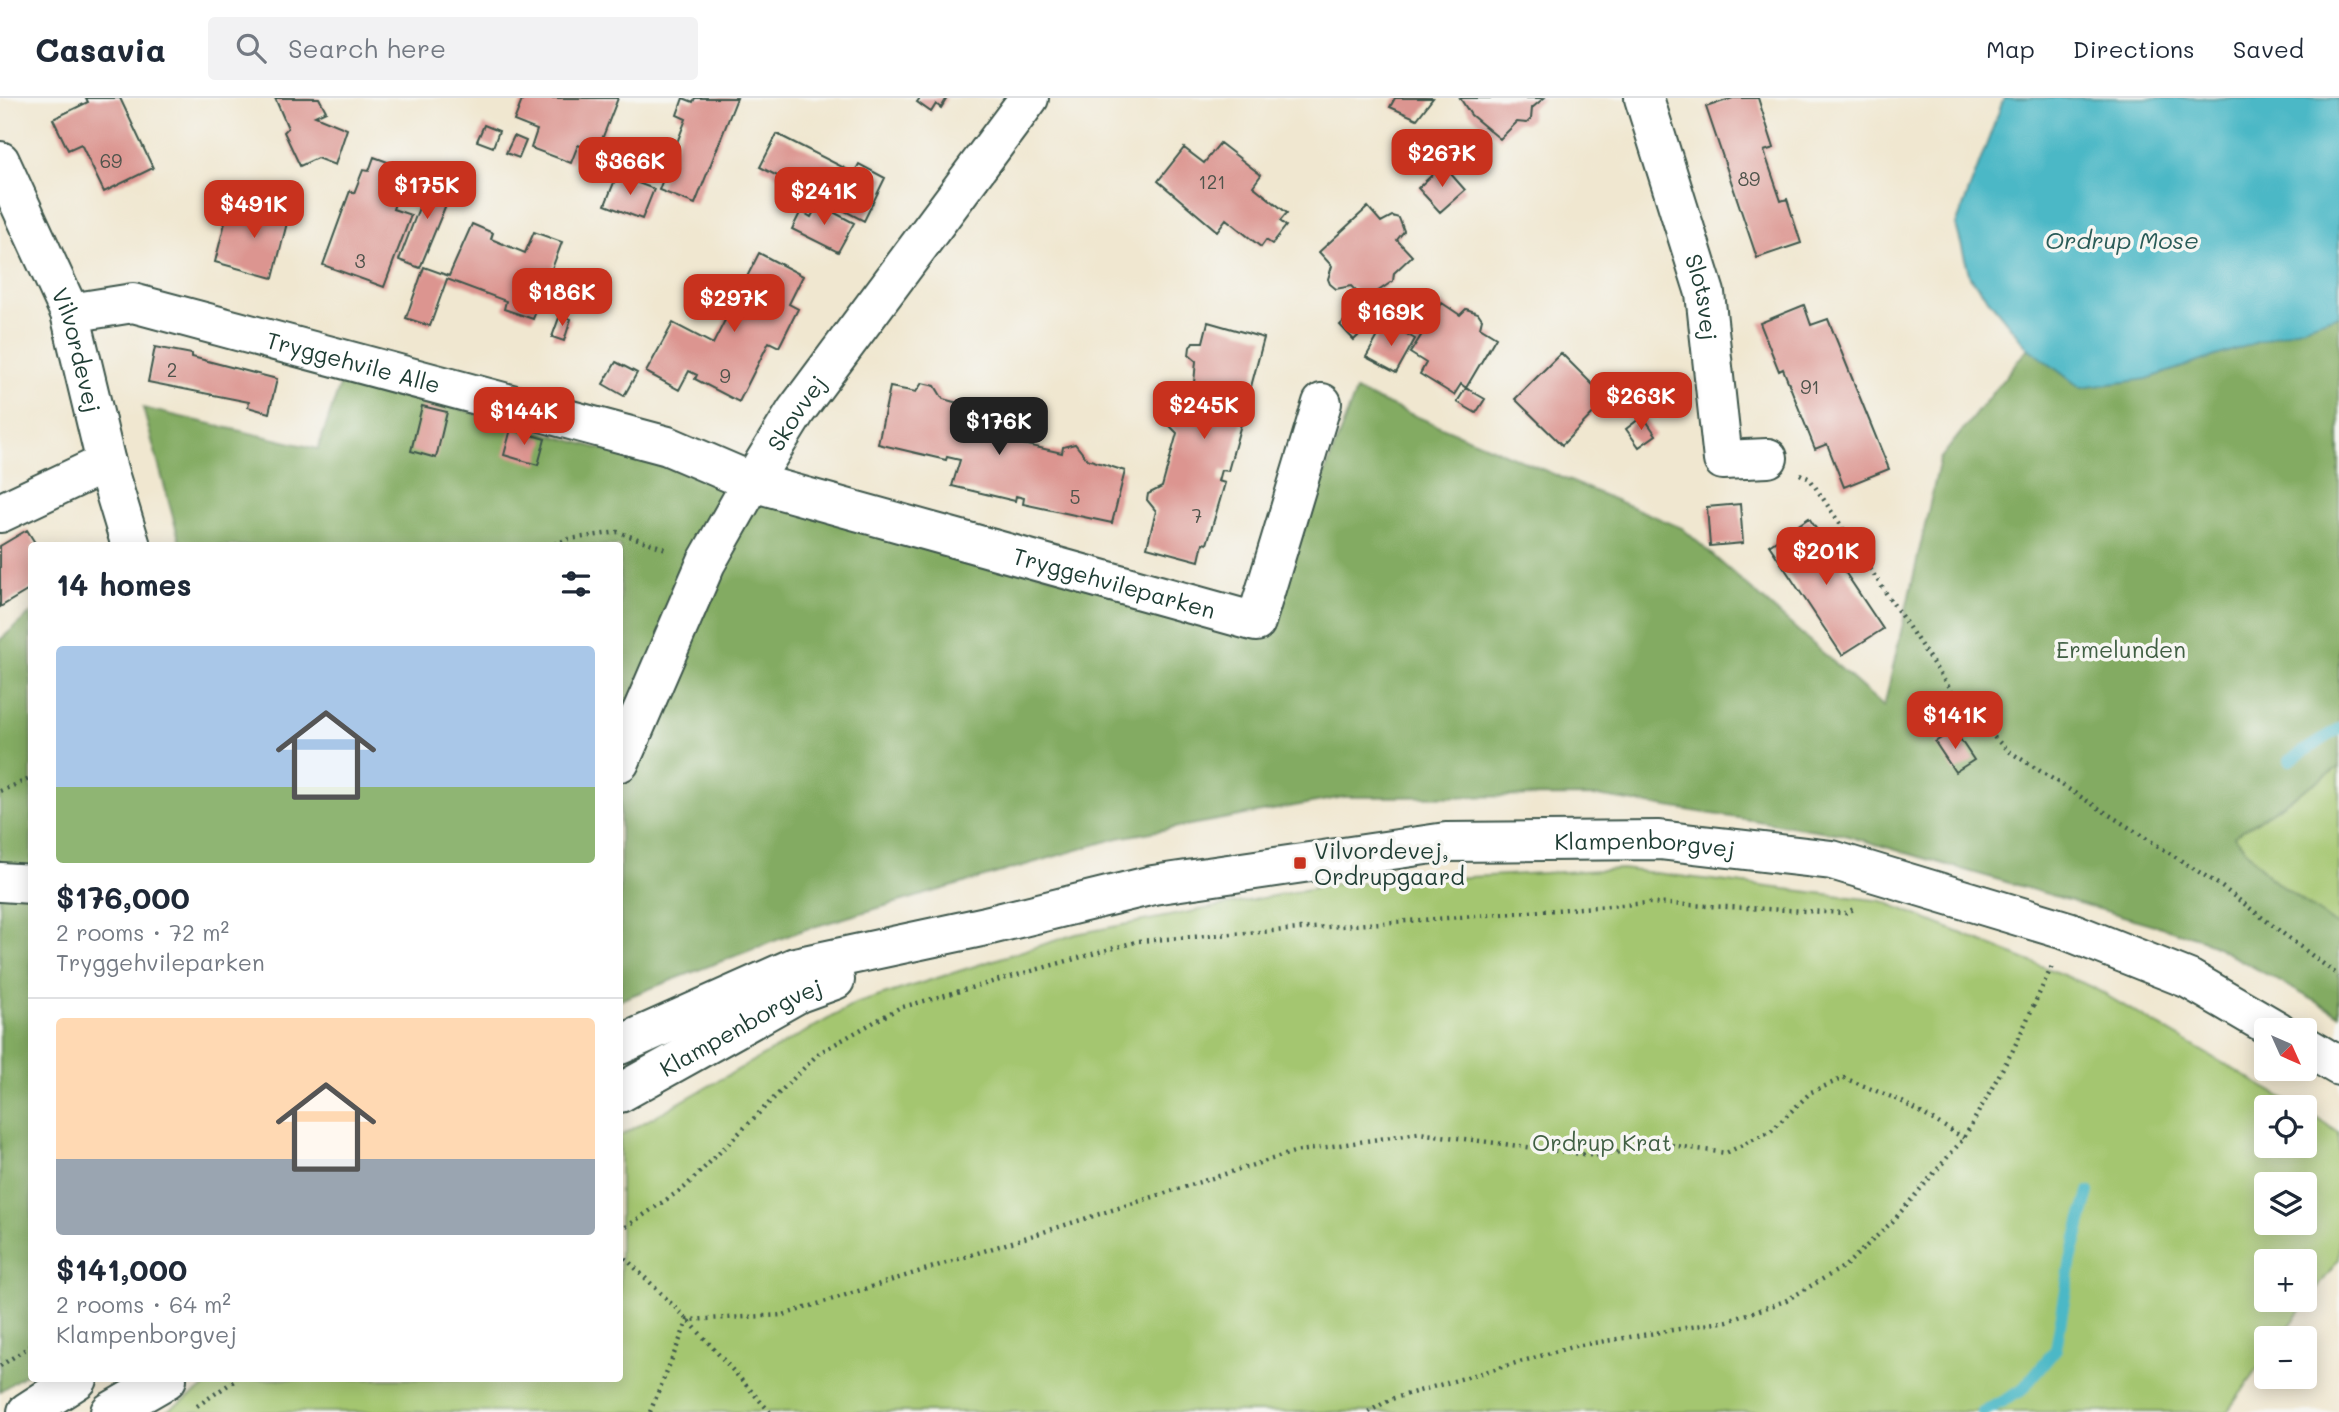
<!DOCTYPE html>
<meta charset="utf-8">
<style>
body{margin:0;font-family:Mali,sans-serif;background:#f2f2f3;color:#1f2937;height:100vh;display:flex;flex-direction:column;font-size:26px;white-space:nowrap}
*{box-sizing:border-box;margin:0}
p{font-size:23px;color:#747a83}
.icon{flex:none;width:38px;height:38px;fill:none;stroke:currentColor;stroke-width:2;stroke-linecap:round;stroke-linejoin:round}
.map{position:relative;flex:1;overflow:hidden}
.drawer{position:absolute;left:28px;top:444px;width:595px;height:840px;display:flex;flex-direction:column;background:#fff;border-radius:7px;box-shadow:0 4px 18px #0003}
.drawer>*{flex:none}
.needle{width:46px;rotate:135deg}
.controls{position:absolute;left:2254px;top:920px;display:grid;gap:14px}
.controls a{display:grid;place-items:center;width:63px;height:63px;border-radius:7px;background:#fff;box-shadow:0 4px 18px #0003;font-size:35px}
.price{position:absolute;translate:-50% -60px;padding:0 16px;border-radius:14px;background:#c8321e;color:#fff;font-size:23px;line-height:46px;filter:drop-shadow(0 2px 4px #0008)}
.price::after{content:'';position:absolute;left:50%;top:42px;width:21px;height:16px;margin-left:-10px;background:inherit;clip-path:polygon(0 0,100% 0,50% 100%)}
.price.active{background:#222;color:#fff}
ul{padding:0;list-style:none}
li{display:grid;align-content:center;gap:14px;height:371px;padding:0 28px}
li+li{border-top:2px solid #e0e1e3}
li span{display:grid;place-items:center;height:217px;border-radius:7px;color:#555}
li>.icon{margin-inline-start:auto}
span .icon{width:126px;height:126px;fill:#fffc;stroke-width:1}
li b{font-size:30px}
h2{display:flex;justify-content:space-between;align-items:center;height:84px;padding:0 28px;font-size:30px}
header{display:flex;align-items:center;gap:42px;box-sizing:border-box;height:98px;padding:0 35px;background:#fff;border-bottom:2px solid #e0e1e3}
header strong{font-size:33px}
nav{display:flex;gap:38px;margin-inline-start:auto;font-size:24px}
.search{width:490px;height:63px;background:#f2f2f3;display:flex;align-items:center;gap:18px;box-sizing:border-box;padding:0 24px;border-radius:7px;color:#747a83;font-size:26px}
.map>svg:first-child{display:block}
</style>
<header>
<strong>Casavia</strong>
<div class="search"><svg class="icon" aria-label="search" viewBox="0 0 24 24"><circle cx="10" cy="10" r="6"/><path d="M15 15l6 6"/></svg>Search here</div>
<nav><a>Map</a><a>Directions</a><a>Saved</a></nav>
</header>
<div class="map">
<svg width="2339" height="1314" viewBox="0 0 2339 1314">
<rect width="100%" height="100%" fill="#f6f6f2"/>
<filter id="ink" filterUnits="userSpaceOnUse"><feTurbulence type="fractalNoise" baseFrequency=".0143" numOctaves="2"/><feDisplacementMap in="SourceGraphic" scale="14" xChannelSelector="R" yChannelSelector="G"/><feConvolveMatrix kernelMatrix="1 2 1 2 8 2 1 2 1" color-interpolation-filters="sRGB"/></filter>
<filter id="wash" filterUnits="userSpaceOnUse"><feTurbulence type="fractalNoise" baseFrequency=".00686" numOctaves="4" result="noise"/><feDisplacementMap in="SourceGraphic" scale="28" xChannelSelector="R" yChannelSelector="G"/><feGaussianBlur stdDeviation="1.57" result="paint"/><feColorMatrix in="noise" values="0 0 0 0 0 0 0 0 0 0 0 0 0 0 0 0 0 1.4 0 .05"/><feComposite in="paint" operator="in"/></filter>
<g filter="url(#wash)">
<rect width="100%" height="100%" fill="#f0e7d0"/>
<path fill="#a4c66f" stroke="#628252" stroke-width="2" fill-rule="evenodd" d="M2339,669v160l-70,-50 -35,-41z
M1622,771l260,32 208,85 210,122h-34v38h39v-36l34,23v126l-59,80h-14v19l-39,54h-2062l53,-33h402v-243l235,-132 221,-70 259,-50zM2266,1087h39v38h-39zM2266,1164h39v38h-39z"/>
<path fill="#83ab62" stroke="#51744b" stroke-width="2" d="M2339,217v452l-105,69 35,41 70,50v87l-137,-75 -361,-105 -244,-38 -253,1 -226,41 -315,92 -183,70v-454h-439l-38,-138 175,41 25,-73 920,260 93,-245 326,137 202,179 56,-248 88,-111 54,40z
M31,515l1,757 -32,21v-751z"/>
<path fill="#4bb8c6" stroke="#357a7d" stroke-width="2" d="M2004,0h335v217l-192,64 -66,9 -53,-40 -58,-71 -14,-52z"/>
<g fill="none" stroke-linecap="round" stroke-linejoin="round">
<path stroke="#4bb8c6" stroke-width="12" d="M2290,662l49,-31
M1983,1314l38,-21 35,-42 15,-89 18,-68"/>
</g>
<g id="blocks">
<path fill="#dc9590" d="M86,0h34l33,70 -49,24 -23,-48 -13,6 -15,-31 35,-17z
M275,0h44l7,13 -11,5 32,13 -12,36 -18,-7 -17,8 -16,-34 4,-4z
M523,0h95l-21,54 -19,-7 -7,18 -40,-15 6,-18 -23,-9z
M683,0l10,4 2,-4h42l-42,106 -36,-14 27,-71 -9,-4z
M920,0h27l-6,10 -5,-4 -5,8 -14,-10z
M1395,0h38l-16,21 -27,-12z
M1460,0h84l-12,10 -1,11 -4,4 -10,-1 -17,17 -29,-24z
M1733,0h25l16,50 -10,3 17,50 6,-2 14,44 -44,15 -51,-151z
M484,27l15,6 -6,16 -16,-6z
M777,36l77,39 5,-9 26,14 -21,43 -104,-54z
M514,38l12,5 -7,17 -13,-5z
M1220,45l41,32 -8,11 34,27 -7,8 6,5 -14,18 -6,-4 -5,7 -35,-28 -9,12 -59,-50 26,-33 20,15z
M374,59l33,12 -14,40 18,6 -27,72 -61,-22 27,-74 4,2 9,-23 6,1z
M1443,67l22,25 -25,22 -22,-24z
M437,75l19,7 -36,88 -21,-8 23,-60 4,1z
M617,77l37,14 -12,30 -37,-14z
M256,104l34,9 -17,67 -58,-16 13,-51 24,7z
M818,106l36,19 -16,29 -46,-23 9,-18 10,6z
M1368,109l13,15 11,-6 7,2 5,13 -7,9 15,16 -18,17 -1,8 -28,19 -14,-14 -15,3 -6,-5 -2,-5 4,-13 -13,-14z
M472,126l21,9 -2,6 34,14 9,-21 28,10 -29,77 -29,-10 2,-8 -59,-22 -17,47 -24,-8 18,-51 25,9z
M759,155l44,23 -14,28 9,5 -19,38 -10,-5 -30,60 -44,-23 2,-4 -8,-4 -10,19 -33,-18 27,-49 40,21z
M1442,205l18,12 6,-6 12,4 4,6 -2,8 16,10 -30,51 19,11 -9,14 -19,-11 9,-14 -5,-4 -7,11 -34,-21 6,-11 -16,-10z
M1804,207l7,20 17,-6 61,150 -45,18 -17,-43 -12,5 -32,-80 -4,2 -19,-48z
M1355,213l14,14 -15,15 -14,-15z
M560,217l11,4 -7,22 -12,-4z
M1208,224l56,16 -16,60h-4l-3,11 4,1 -17,61 -7,-1 -3,11 7,2 -18,61 -4,-1 -4,18 -52,-14 9,-36 -9,-11 1,-6 14,-7 15,-54 -9,-9 3,-8 11,-1 12,-32 2,-22 -7,-6 1,-8 3,-5h10z
M1386,224l29,17 -19,34 -30,-16z
M155,249l37,7v3l85,22 -8,34 -21,-6 1,-5 -101,-20z
M1561,255l46,46 -45,46 -47,-46z
M616,264l21,11 -13,23 -21,-12z
M922,285l13,3 8,13 33,9 -5,23 15,3 10,-10 8,5 5,12 53,12 1,-6 12,-3 12,15 38,12 -13,52 -89,-19 1,-6 -8,-2 -1,5 -63,-15 8,-26 -13,-3 -1,3 -68,-16 12,-57 26,5z
M422,308l25,6 -11,46 -25,-7z
M1643,318l13,19 -17,12 -13,-18z
M511,331l34,10 -7,26 -34,-10z
M1740,406l3,39 -33,3 -3,-39z
M1809,420l74,111 -41,26 -73,-110z
M27,432l10,16h-5v42l-32,19v-61z
M1954,632l20,30 -19,12 -20,-30z"/>
</g>
</g>
<g filter="url(#ink)">
<use href="#blocks" fill-opacity="0" stroke="#3e564b" stroke-width="2"/>
<g fill="none" stroke-linecap="round" stroke-linejoin="round">
<g stroke="#3e564b" stroke-width="42">
<g id="minor">
<path id="s1" d="M1644,0l61,195 18,167 45,-2"/>
<path id="s2" d="M0,63l70,152 36,150 25,83"/>
<path id="s3" d="M70,215l63,-10 535,143 84,36 504,140 66,-219"/>
<path d="M0,415l106,-50"/>
<path id="s4" d="M620,664l86,-199 46,-81 44,-71 233,-313"/>
<path d="M0,784l32,2"/>
<path id="s5" d="M620,947l175,-78 191,-41 167,-41 293,-43 213,-2 173,20 236,71 121,48 89,52"/>
<path d="M2305,948l34,20"/>
<path id="s6" d="M620,995l179,-100 36,-13"/>
<path d="M27,1314l51,-33"/>
<path d="M110,1314l57,-33"/>
</g>
</g>
<path stroke="#3e564b" stroke-width="4.5" stroke-dasharray="2 5" stroke-linecap="butt" d="M1800,376l10,5 148,222 49,49 211,134 121,92
M548,448l21,-7 49,-7 51,18
M0,693l32,-13
M620,1133l65,-44 134,-134 80,-45 240,-67 510,-38 196,10 9,-4
M620,1155l68,67 82,92
M0,1268l32,-21
M197,1308l40,-27
M650,1314l38,-92 95,-5 511,-163 124,-19 179,23 67,-12 62,9 45,-22 40,-39 33,-14 55,22 65,38
M1368,1314l23,-13 184,-53 153,-25 57,-20 60,-35 48,-45 71,-83 49,-88 39,-84"/>
<use href="#minor" stroke="#fff" stroke-width="38"/>
</g>
</g>
<rect fill="#c8321e" stroke="#f6f6f2" stroke-width="2.5" x="1293" y="758" width="14" height="14" rx="3.5"/>
<g text-anchor="middle" dominant-baseline="central" stroke-width="7" stroke-linejoin="round" paint-order="stroke">
<g font-size="19" fill="#4e534b">
<text x="111" y="62">69</text>
<text x="1749" y="80">89</text>
<text x="1212" y="83">121</text>
<text x="360" y="162">3</text>
<text x="172" y="271">2</text>
<text x="725" y="277">9</text>
<text x="1810" y="288">91</text>
<text x="1075" y="398">5</text>
<text x="1197" y="417">7</text>
</g>
<g font-size="23" fill="#1f3d34" stroke="#f6f6f2">
<text stroke="none"><textPath href="#s1" startOffset="208">Slotsvej</textPath></text>
<text stroke="none"><textPath href="#s2" startOffset="205">Vilvordevej</textPath></text>
<text stroke="none"><textPath href="#s3" startOffset="292">Tryggehvile Alle</textPath></text>
<text stroke="none"><textPath href="#s4" startOffset="392">Skovvej</textPath></text>
<text stroke="none"><textPath href="#s3" startOffset="1085">Tryggehvileparken</textPath></text>
<text stroke="none"><textPath href="#s5" startOffset="1054">Klampenborgvej</textPath></text>
<text stroke="none"><textPath href="#s6" startOffset="138">Klampenborgvej</textPath></text>
</g>
<g font-size="23" fill="#405f43" stroke="#f6f6f2">
<text x="2121" y="551">Ermelunden</text>
<text x="1602" y="1044">Ordrup Krat</text>
</g>
<g font-size="23" fill="#1f3d34" stroke="#f6f6f2" text-anchor="start">
<text x="1314" y="752">Vilvordevej,<tspan x="1314" dy="26">Ordrupgaard</tspan></text>
</g>
<g font-size="24" font-style="italic" fill="#2a5c58" stroke="#f6f6f2">
<text x="2122" y="141">Ordrup Mose</text>
</g>
</g>
</svg>
<div class="controls">
<a><svg class="needle" viewBox="-14 -14 28 28"><path d="M0-13l5 13h-10z" fill="#e53935"/><path d="M0 13l5-13h-10z" fill="#747a83"/></svg></a>
<a><svg class="icon" aria-label="locate" viewBox="0 0 24 24"><circle cx="12" cy="12" r="6"/><path d="M12 2v4M12 18v4M2 12h4M18 12h4"/></svg></a>
<a><svg class="icon" aria-label="layers" viewBox="0 0 24 24"><path d="M12 4l9 5-9 5-9-5zM3 14l9 5 9-5"/></svg></a>
<a>+</a>
<a>−</a>
</div>
<b class="price" style="left:1442px;top:91px">$267K</b>
<b class="price" style="left:630px;top:99px">$366K</b>
<b class="price" style="left:427px;top:123px">$175K</b>
<b class="price" style="left:824px;top:129px">$241K</b>
<b class="price" style="left:254px;top:142px">$491K</b>
<b class="price" style="left:562px;top:230px">$186K</b>
<b class="price" style="left:734px;top:236px">$297K</b>
<b class="price" style="left:1391px;top:250px">$169K</b>
<b class="price" style="left:1641px;top:334px">$263K</b>
<b class="price" style="left:1204px;top:343px">$245K</b>
<b class="price" style="left:524px;top:349px">$144K</b>
<b class="price active" style="left:999px;top:359px">$176K</b>
<b class="price" style="left:1826px;top:489px">$201K</b>
<b class="price" style="left:1955px;top:653px">$141K</b>
<section class="drawer">
<h2>14 homes<svg class="icon" aria-label="filters" viewBox="0 0 24 24"><path d="M4 7h16M4 17h16"/><circle cx="9" cy="7" r="2"/><circle cx="15" cy="17" r="2"/></svg></h2>
<ul>
<li><span style="background:linear-gradient(#a9c7e8 65%,#8fb573 0)"><svg class="icon" aria-label="home" viewBox="0 0 24 24"><path d="M3 11l9-7 9 7M6 9v11h12V9"/></svg></span><div><b>$176,000</b><p>2 rooms · 72 m²</p><p>Tryggehvileparken</p></div></li>
<li><span style="background:linear-gradient(#ffd9b3 65%,#9aa5b1 0)"><svg class="icon" aria-label="home" viewBox="0 0 24 24"><path d="M3 11l9-7 9 7M6 9v11h12V9"/></svg></span><div><b>$141,000</b><p>2 rooms · 64 m²</p><p>Klampenborgvej</p></div></li>
</ul>
</section>
</div>
